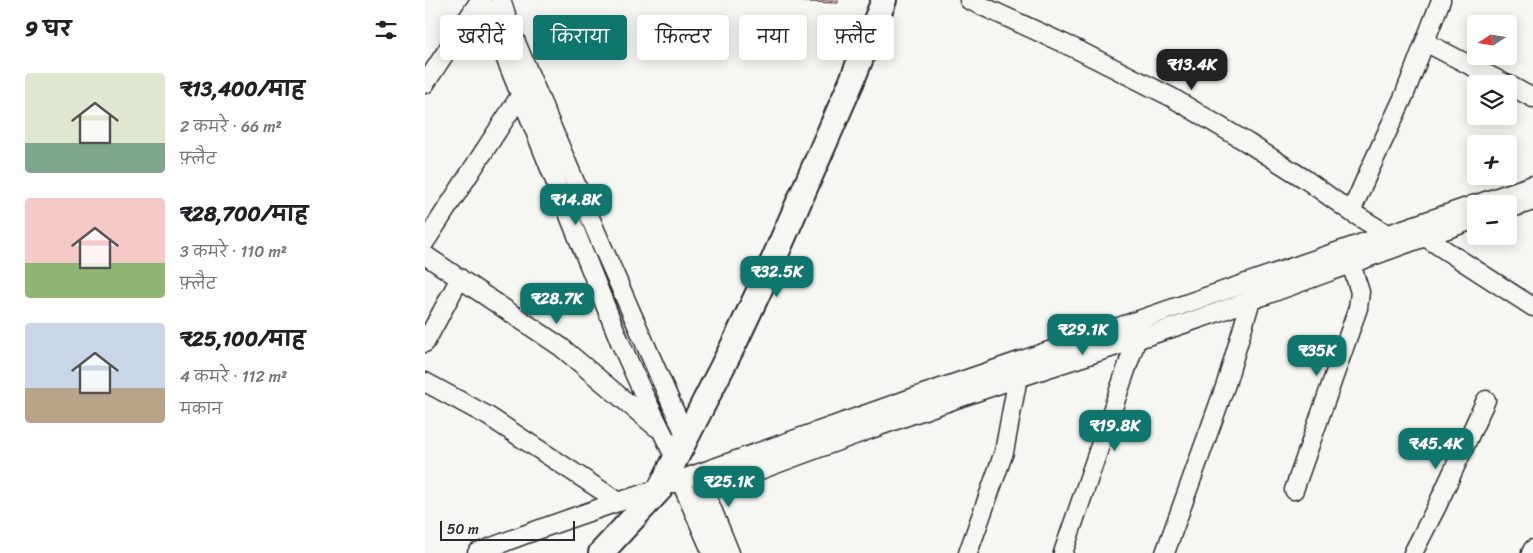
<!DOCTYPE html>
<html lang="hi">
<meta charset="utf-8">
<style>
body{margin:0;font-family:Sriracha,"Playpen Sans Deva",sans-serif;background:#f2f2f2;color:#202124;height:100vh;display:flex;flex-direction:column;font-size:19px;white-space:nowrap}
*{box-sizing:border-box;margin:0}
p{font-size:16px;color:#757577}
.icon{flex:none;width:28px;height:28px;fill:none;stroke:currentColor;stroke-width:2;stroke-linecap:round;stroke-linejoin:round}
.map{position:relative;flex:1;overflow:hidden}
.sheet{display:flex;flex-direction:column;background:#fff;width:425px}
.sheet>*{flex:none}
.guide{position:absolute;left:15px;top:15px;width:475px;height:45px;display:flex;gap:10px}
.needle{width:32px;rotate:258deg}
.controls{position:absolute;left:1042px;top:15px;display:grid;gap:10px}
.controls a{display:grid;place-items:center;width:50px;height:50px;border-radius:5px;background:#fff;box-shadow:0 2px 12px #0003;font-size:25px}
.scale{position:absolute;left:15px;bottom:12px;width:135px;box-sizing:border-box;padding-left:5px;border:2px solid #2b2b2b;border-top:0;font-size:14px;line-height:18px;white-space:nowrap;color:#2b2b2b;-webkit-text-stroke:4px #f6f6f2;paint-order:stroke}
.price{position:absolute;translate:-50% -42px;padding:0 11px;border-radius:10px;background:#0f766e;color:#fff;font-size:16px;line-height:32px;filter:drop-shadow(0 1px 2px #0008)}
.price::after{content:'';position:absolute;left:50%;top:30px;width:15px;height:11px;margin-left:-8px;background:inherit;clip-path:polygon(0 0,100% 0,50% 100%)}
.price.current{background:#222;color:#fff}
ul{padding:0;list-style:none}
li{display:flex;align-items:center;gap:15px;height:125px;padding:0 25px}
li span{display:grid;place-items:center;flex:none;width:140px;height:100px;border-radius:5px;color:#555}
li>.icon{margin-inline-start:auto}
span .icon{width:60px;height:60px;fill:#fffc;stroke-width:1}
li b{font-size:21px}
h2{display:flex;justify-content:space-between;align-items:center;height:60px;padding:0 25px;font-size:21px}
.pill{padding:0 18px;border-radius:5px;background:#fff;box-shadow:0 2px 12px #0003;font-size:18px;line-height:45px}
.pill.current{background:#0f766e;color:#fff}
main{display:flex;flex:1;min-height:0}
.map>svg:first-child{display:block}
</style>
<main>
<section class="sheet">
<h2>9 घर<svg class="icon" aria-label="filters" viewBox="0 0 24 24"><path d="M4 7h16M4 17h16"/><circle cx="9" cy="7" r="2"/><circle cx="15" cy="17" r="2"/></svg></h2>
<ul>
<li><span style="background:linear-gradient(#dfe7d0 70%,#7fa58c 0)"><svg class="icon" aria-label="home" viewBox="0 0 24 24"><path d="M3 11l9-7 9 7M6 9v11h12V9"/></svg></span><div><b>₹13,400/माह</b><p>2 कमरे · 66 m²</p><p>फ़्लैट</p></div></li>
<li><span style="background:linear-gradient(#f6c9c9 65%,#8fb573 0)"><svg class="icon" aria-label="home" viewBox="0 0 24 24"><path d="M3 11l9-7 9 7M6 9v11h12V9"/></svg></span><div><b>₹28,700/माह</b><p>3 कमरे · 110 m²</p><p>फ़्लैट</p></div></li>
<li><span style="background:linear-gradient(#c9d6e8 65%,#b9a48a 0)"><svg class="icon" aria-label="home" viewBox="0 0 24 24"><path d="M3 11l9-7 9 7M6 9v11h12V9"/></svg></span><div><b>₹25,100/माह</b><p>4 कमरे · 112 m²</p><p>मकान</p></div></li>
</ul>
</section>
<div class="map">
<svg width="1108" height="553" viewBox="0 0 1108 553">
<rect width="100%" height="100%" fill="#f6f6f2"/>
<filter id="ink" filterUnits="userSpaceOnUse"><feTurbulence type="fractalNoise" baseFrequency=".02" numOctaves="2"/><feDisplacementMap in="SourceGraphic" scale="10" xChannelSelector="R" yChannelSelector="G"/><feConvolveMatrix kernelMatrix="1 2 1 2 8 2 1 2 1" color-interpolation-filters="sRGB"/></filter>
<g filter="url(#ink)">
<path fill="#fec2be" stroke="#2b2b2b" d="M378,0h35v3l-35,-1z"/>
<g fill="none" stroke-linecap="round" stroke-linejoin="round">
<g stroke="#2b2b2b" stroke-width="21">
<path id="street" d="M57,0l138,342 23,51 32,65
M76,0l12,35 87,206 86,196
M544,0l107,49 95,48 77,46 57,36 46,33 36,22
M1000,42l81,42
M0,84l55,-84
M1084,85l24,13
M1052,204l56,-19
M1084,209l24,-8
M926,212l18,-41 35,-75 37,-96
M1000,237l108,70
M0,242l95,-146
M0,255l136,92 95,80
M0,343l35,-65
M0,382l63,34 131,86
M255,480l229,-81 567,-195
M276,482l29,71
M869,490l64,-182 2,-16 -9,-28
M279,491c104,-39 208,-78 314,-113 59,-20 120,-38 180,-59 93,-32 185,-68 278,-100
M52,553c46,-19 94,-35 141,-51 21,-7 42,-13 62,-22l32,73
M543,553l36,-101 14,-75
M638,553l73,-212
M740,553l61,-169 25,-84
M988,553l23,-45 50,-108
M1106,553l2,-4"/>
</g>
<g stroke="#2b2b2b" stroke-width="28">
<path id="secondary" d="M176,553l59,-64 76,-149 37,-79 78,-178 33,-83"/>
</g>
<use href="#street" stroke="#f6f6f2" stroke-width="18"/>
<use href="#secondary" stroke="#f6f6f2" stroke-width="24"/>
</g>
</g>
</svg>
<div class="controls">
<a><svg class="needle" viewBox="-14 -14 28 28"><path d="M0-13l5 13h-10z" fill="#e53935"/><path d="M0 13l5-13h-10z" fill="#757577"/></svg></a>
<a><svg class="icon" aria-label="layers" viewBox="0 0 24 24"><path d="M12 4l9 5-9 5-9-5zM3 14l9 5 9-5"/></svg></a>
<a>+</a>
<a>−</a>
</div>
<div class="scale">50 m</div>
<b class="price current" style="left:767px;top:91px">₹13.4K</b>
<b class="price" style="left:151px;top:226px">₹14.8K</b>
<b class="price" style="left:352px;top:298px">₹32.5K</b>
<b class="price" style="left:132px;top:325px">₹28.7K</b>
<b class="price" style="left:658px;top:356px">₹29.1K</b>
<b class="price" style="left:892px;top:377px">₹35K</b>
<b class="price" style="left:690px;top:452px">₹19.8K</b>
<b class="price" style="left:1011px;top:470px">₹45.4K</b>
<b class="price" style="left:304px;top:508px">₹25.1K</b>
<div class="guide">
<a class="pill">खरीदें</a>
<a class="pill current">किराया</a>
<a class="pill">फ़िल्टर</a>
<a class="pill">नया</a>
<a class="pill">फ़्लैट</a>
</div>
</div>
</main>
